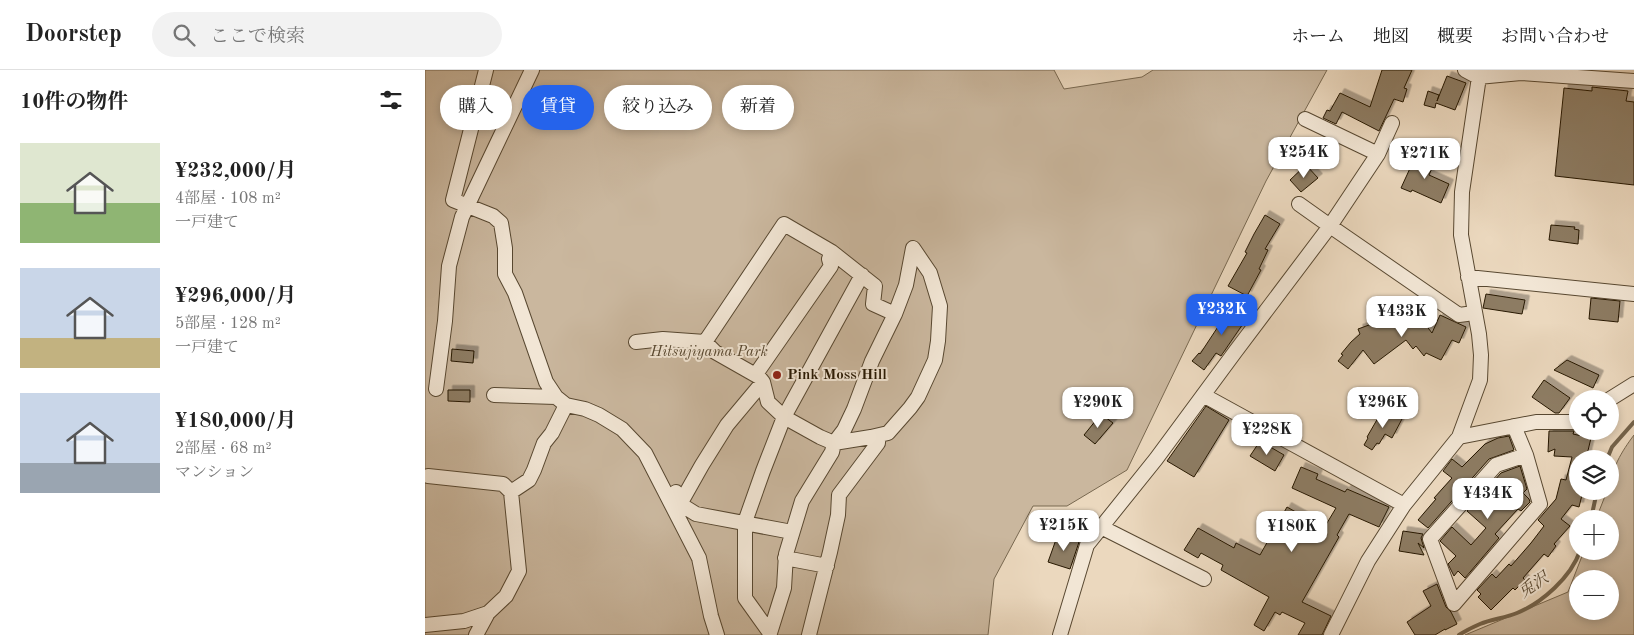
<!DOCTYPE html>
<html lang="ja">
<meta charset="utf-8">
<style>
body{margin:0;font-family:"Old Standard TT","Noto Serif JP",serif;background:#f2f2f2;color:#222;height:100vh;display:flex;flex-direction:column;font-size:19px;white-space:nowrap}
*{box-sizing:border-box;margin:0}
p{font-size:16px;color:#767676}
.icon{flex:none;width:28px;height:28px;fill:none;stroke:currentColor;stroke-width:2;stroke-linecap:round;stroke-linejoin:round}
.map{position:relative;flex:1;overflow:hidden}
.side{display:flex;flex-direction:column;background:#fff;width:425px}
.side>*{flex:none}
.banner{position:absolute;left:15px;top:15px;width:475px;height:45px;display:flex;gap:10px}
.tools{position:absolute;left:1144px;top:320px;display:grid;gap:10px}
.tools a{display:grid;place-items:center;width:50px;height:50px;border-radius:50%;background:#fff;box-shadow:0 2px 8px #0003;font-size:25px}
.price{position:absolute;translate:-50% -42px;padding:0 11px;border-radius:10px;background:#fff;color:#222;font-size:16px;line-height:32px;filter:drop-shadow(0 1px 2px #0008)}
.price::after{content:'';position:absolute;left:50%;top:30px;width:15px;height:11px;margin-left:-8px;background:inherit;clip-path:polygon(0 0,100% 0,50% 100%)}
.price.selected{background:#2563eb;color:#fff}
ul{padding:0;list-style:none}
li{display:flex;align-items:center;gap:15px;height:125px;padding:0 20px}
li span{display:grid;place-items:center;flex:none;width:140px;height:100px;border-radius:0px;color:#555}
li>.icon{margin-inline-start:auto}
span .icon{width:60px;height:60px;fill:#fffc;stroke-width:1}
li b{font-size:21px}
h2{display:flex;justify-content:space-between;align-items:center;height:60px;padding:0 20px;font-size:21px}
.tag{padding:0 18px;border-radius:22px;background:#fff;box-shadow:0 2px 8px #0003;font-size:18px;line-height:45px}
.tag.selected{background:#2563eb;color:#fff}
header{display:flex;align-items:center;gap:30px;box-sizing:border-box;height:70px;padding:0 25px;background:#fff;border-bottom:1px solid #e0e0e0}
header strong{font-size:24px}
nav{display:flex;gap:28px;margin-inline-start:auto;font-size:18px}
.search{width:350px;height:45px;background:#f2f2f2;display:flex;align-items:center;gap:12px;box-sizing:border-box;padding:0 18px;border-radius:28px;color:#767676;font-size:19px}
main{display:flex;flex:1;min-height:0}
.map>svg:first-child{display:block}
</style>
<header>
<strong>Doorstep</strong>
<div class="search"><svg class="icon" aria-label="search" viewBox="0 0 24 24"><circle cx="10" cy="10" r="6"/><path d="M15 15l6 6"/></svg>ここで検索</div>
<nav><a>ホーム</a><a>地図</a><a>概要</a><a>お問い合わせ</a></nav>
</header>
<main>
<section class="side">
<h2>10件の物件<svg class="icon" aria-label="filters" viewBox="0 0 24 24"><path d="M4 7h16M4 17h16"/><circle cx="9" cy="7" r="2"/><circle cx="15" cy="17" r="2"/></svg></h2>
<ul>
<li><span style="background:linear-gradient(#dfe7d0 60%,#8fb573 0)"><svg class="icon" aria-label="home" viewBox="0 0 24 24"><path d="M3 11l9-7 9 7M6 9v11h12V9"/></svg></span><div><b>¥232,000/月</b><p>4部屋 · 108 m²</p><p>一戸建て</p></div></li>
<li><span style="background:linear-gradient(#c9d6e8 70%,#c2b280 0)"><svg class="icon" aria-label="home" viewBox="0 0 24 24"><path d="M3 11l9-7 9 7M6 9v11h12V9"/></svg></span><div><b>¥296,000/月</b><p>5部屋 · 128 m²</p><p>一戸建て</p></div></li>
<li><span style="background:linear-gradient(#c9d6e8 70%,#9aa5b1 0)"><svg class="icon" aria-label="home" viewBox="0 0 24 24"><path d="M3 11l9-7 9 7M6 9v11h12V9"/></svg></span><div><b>¥180,000/月</b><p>2部屋 · 68 m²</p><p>マンション</p></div></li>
</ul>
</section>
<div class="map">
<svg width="1209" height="565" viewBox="0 0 1209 565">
<defs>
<filter id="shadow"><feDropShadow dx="4.5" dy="-4.5" stdDeviation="0" flood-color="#0004"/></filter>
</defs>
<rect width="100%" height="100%" fill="#ebd8be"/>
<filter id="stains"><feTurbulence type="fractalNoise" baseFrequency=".004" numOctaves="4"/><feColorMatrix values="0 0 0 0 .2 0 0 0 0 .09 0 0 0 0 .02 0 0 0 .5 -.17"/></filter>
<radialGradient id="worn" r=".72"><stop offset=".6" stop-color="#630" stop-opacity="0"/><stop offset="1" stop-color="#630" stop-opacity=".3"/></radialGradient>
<path fill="#cab79e" stroke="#786850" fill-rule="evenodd" d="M0,0h629l10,19 78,-12 11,-7h174l-61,111 -139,289 -60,36h-34l-39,73 -6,56h-563z
M1209,365v200h-169l103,-43 16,-41h26v-32h-14l11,-28h3c0,-21 12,-40 24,-56zM1152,509h33v32h-33z"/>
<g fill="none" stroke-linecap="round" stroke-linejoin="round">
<path stroke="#74644c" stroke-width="4" d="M1182,389l5,-12 22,-25
M1166,449l6,-28
M1034,565c6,-4 14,-8 21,-11 12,-5 25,-6 37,-11 25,-10 54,-36 63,-62"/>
</g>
<path fill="#8d7c64" stroke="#271802" filter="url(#shadow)" d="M957,0h30l-8,18 3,1 -4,13 -9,-3 -15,32 -37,-19 -6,12 -13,-6 4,-8 3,1 10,-18 30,14z
M1022,6l19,7 -11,27 -19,-7 -1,5 -11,-3 4,-14 11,4 -2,6z
M1167,17l36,4 -2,10 8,1v83l-79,-9 9,-88 28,3z
M992,83l18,8 -6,14 20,9 -8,19 -29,-13 -1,2 -10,-4z
M881,95l12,13 -17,14 -11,-12z
M840,145l15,9 -15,25 3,1 -9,19 2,1 -14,26 -19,-10 19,-33 -2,-1 9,-18z
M1126,155l24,2 -1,2 5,1 -1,14 -29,-4z
M1061,224l39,6 -3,14 -39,-6z
M1166,228l29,3 -2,21 -29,-3z
M808,234l16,11 -28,41 -5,-3 -12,17 -12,-9 7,-8 1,1z
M980,242l4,11 5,-3 2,2 5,-3 11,14 8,-18 26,12 -7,16 -7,-3 -11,20 -15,-7 -2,3 -8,-10 -3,3 -7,-9 -32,24 -11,-14 -15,19 -10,-8 5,-6 -2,-1 10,-12 9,-8 -2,-5z
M27,279l22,2 -1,12 -22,-2z
M1142,290l32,15 -6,13 -39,-18z
M1119,310l26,18 -11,15h-4l-23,-16z
M23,320h22v12l-22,-1z
M691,325l10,5 -13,14 -9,-9z
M781,336l23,14 -35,57 -27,-16z
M957,341l20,8 -10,19 -7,-4 -6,10 -2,-1 -5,7 -8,-5 4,-7 -1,-1z
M676,344l12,9 -18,21 -11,-9z
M1124,361h25l-1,3 18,4 -5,21h-9v32h6l-4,16 -7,-2 -11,14 9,7 -16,18 2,2 -8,11 -4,-3 -21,24 2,2 -10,10 -2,-2 -22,22 -13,-13 3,-3 -4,-4 15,-16 4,4 13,-14 2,2 20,-23 13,-17 -6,-6 18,-21 5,-20 5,1 6,-23 -18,-1 1,-7 -7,3z
M1084,366l5,14 -25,9 -61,69 -10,-8 18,-21 -2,-1 18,-20 -9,-7 9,-12 10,8 23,-23 13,-6z
M835,371l24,14 -9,16 -25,-15z
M1095,396l7,23 -4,4 6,6 1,3 -9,9 -3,-2 -23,25 4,4 -34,40 -7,-7 -4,5 -6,-12 8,-8 -16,-15 12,-14 19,18 15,-17 -19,-17 34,-38z
M876,397l17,7 -2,5 29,13 2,-3 42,18 -10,20 -30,-13 -12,21 2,2 -37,65 29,14 -9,19h-24l7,-12 -23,-11 -2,3 -5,-3 -11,19 -10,-6 15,-28 -48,-27 2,-5 -22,-12 -3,5 -14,-8 14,-22 36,20 2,-5 24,12 27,-48 37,21 12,-20 -44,-20z
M978,461l20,3 -2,4 3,10 -6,-5 6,12 -25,-4z
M633,464l21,8 -9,27 -22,-7z
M1012,514l9,23 5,5 6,12 -12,6v-1l-10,6h-20l-8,-13 24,-16 -8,-15z"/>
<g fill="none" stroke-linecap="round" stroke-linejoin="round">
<g stroke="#584831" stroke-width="16">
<path id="minor" d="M61,0l-33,130 40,16 8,7 4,25v26l10,19 31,89 10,15 10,8 19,4 14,6 23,14 23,24 54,105 12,58 6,19
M1040,0l13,7 43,-4 113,8
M880,49l73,35
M874,134l31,22 48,-72 14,-31
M1043,207l166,17
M211,272l27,-3 42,3 79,-118 48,28
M280,272l10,10 44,25 4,5 5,20 16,15 36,20 14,6 37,-6 17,-4 22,-25 8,-11 17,-37 3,-19 2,-35 -10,-33 -17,-25 -7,37 -11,29 -23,47 -18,48 -10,21 -10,13 -2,9 -30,49 -16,53 -2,34 -14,45
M331,304l75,-108 -2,-7 3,-7 43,34 -2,18 22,10
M11,319l9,-68 4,-55 13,-49 70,-147
M69,325l62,2
M778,325l201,110
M1185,329l24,-15
M1089,356l12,29 14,49 -86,100 -24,-65 66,-74 30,-10
M1034,367l77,-15h41
M86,422l18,-12 5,-10 10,-27 8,-10 14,-28
M251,422l4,12 16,10 96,18
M255,434l22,-39 25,-40 36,-43
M676,457l103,52
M360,488l42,8
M0,555l39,-4 24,-8 18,-17 13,-25 -8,-79 -8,-8 -75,-8
M345,563l-25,-35v-76l18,-51 21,-54 78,-142
M51,565l12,-22
M384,565l21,-83 8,-37 1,-20 39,-52v-7
M635,565l27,-90 69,-86 79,-107 95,-126 129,89 15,-2
M906,565l37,-74 36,-56 55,-68 21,-57 1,-25 -2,-21 -18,-99 1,-43 18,-122"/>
</g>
<use href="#minor" stroke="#f2e6d5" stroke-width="14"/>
</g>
<circle fill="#8f2418" stroke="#f2e6d5" stroke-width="2" cx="352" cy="305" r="5"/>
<g text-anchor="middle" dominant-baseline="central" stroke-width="4" stroke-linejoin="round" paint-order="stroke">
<g font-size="15" font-style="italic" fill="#584831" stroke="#f2e6d5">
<text x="284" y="282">Hitsujiyama Park</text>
</g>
<g font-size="15" font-weight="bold" fill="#271802" stroke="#f2e6d5" text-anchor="start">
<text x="362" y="305">Pink Moss Hill</text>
</g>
<g font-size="16" font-style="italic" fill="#5b4b34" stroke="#f2e6d5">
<text transform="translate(1109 516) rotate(-34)">兎沢</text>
</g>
</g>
<rect width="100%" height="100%" filter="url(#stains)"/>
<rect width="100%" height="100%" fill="url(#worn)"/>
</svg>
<div class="tools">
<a><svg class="icon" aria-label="locate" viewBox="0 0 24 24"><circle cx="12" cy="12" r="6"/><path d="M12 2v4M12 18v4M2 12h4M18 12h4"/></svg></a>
<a><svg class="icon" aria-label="layers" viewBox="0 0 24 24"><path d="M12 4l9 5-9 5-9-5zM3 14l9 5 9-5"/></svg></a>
<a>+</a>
<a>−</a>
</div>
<b class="price" style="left:879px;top:109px">¥254K</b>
<b class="price" style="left:1000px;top:110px">¥271K</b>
<b class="price selected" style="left:797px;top:266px">¥232K</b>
<b class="price" style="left:977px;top:268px">¥433K</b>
<b class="price" style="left:673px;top:359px">¥290K</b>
<b class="price" style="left:958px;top:359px">¥296K</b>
<b class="price" style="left:842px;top:386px">¥228K</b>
<b class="price" style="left:1063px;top:450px">¥434K</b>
<b class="price" style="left:639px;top:482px">¥215K</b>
<b class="price" style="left:867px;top:483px">¥180K</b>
<div class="banner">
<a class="tag">購入</a>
<a class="tag selected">賃貸</a>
<a class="tag">絞り込み</a>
<a class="tag">新着</a>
</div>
</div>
</main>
